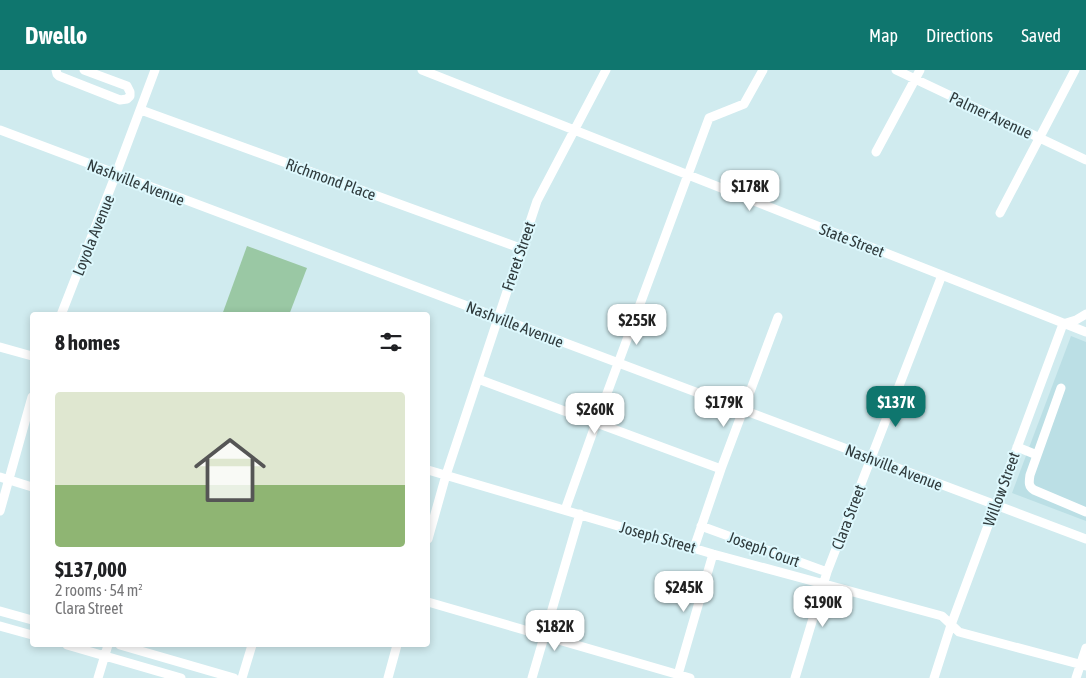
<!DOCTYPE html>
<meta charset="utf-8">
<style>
body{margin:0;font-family:"Asap Condensed",sans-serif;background:#f6f6f6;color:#202124;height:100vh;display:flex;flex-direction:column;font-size:19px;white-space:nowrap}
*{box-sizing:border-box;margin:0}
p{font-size:16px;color:#757577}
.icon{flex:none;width:28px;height:28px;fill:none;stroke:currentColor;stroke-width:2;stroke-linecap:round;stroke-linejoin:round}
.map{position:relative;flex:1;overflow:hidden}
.sheet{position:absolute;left:30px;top:242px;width:400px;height:335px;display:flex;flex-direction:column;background:#fff;border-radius:5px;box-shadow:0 2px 8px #0003}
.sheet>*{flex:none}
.price{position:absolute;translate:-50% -42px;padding:0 11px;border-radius:10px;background:#fff;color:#222;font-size:16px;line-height:32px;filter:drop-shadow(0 1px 2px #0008)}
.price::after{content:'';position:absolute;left:50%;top:30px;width:15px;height:11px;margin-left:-8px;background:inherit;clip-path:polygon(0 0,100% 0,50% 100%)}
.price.selected{background:#0f766e;color:#fff}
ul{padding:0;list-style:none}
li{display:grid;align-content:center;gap:10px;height:265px;padding:0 25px}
li span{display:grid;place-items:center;height:155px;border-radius:5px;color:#555}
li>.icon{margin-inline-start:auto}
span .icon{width:90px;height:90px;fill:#fffc;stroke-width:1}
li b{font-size:21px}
h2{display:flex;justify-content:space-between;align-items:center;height:60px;padding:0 25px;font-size:21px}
header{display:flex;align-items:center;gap:30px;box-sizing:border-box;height:70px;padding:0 25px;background:#0f766e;color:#fff}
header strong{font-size:24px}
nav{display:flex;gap:28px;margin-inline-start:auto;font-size:18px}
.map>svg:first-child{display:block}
</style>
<header>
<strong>Dwello</strong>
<nav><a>Map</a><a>Directions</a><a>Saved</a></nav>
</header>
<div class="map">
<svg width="1086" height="608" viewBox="0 0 1086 608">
<rect width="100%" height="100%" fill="#d0ebef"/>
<path fill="#bbdfe5" d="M1071,266l15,6v179l-74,-28z"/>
<path fill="#9ac8a4" d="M247,176l60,22 -18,47h-67z"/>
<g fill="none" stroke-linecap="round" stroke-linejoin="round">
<path stroke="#fff" stroke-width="9" d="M56,0l1,4 2,2 61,24 7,-1 3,-3
M84,0l43,16 3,6v4
M422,0l664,262
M896,0l190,90
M141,40l379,138
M0,60l1086,409
M876,82l44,-82
M1000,143l75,-143
M61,245l55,-141 39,-104
M0,277l32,9
M478,309l243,90
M1061,318l-31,87c-1,7 -2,11 4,15l52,22
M1017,377l20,8
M428,400l285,84 229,62 17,16 127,34
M0,407l32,10
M565,440l31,-87 113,-305 35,-14 19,-34
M0,441l32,-114
M701,456l126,46
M428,469l18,-64 91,-274 69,-131
M694,478l27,-79 57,-152
M428,532l262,76
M0,541l32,9
M0,556l32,9
M67,575l114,33
M120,575l114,33
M98,608l10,-33
M242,608l10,-33
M388,608l9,-33
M532,608l48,-164
M677,608l36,-124
M795,608l32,-106 115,-297
M934,608l17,-53 112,-301 13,-4 10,-6
M1076,608l10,-30"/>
</g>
<g text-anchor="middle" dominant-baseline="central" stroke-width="4" stroke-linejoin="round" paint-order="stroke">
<g font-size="16" fill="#303b3d" stroke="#ddf8fd">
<text transform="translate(991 45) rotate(25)">Palmer Avenue</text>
<text transform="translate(331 109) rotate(20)">Richmond Place</text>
<text transform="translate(136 112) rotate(21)">Nashville Avenue</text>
<text transform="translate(93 165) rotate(-68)">Loyola Avenue</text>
<text transform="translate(852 170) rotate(21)">State Street</text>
<text transform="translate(518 186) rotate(-71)">Freret Street</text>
<text transform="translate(515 254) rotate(21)">Nashville Avenue</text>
<text transform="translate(894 397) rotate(21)">Nashville Avenue</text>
<text transform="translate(1001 419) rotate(-70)">Willow Street</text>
<text transform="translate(848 447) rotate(-69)">Clara Street</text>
<text transform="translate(658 467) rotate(16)">Joseph Street</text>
<text transform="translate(764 479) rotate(20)">Joseph Court</text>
</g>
</g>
</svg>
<b class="price" style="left:750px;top:142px">$178K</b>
<b class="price" style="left:637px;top:276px">$255K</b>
<b class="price" style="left:724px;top:358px">$179K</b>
<b class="price selected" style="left:896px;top:358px">$137K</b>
<b class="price" style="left:595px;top:365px">$260K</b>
<b class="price" style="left:684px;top:543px">$245K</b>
<b class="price" style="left:823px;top:558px">$190K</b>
<b class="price" style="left:555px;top:582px">$182K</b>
<section class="sheet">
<h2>8 homes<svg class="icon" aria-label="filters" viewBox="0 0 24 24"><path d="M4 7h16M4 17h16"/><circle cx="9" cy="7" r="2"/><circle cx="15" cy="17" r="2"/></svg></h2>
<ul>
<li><span style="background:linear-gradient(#dfe7d0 60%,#8fb573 0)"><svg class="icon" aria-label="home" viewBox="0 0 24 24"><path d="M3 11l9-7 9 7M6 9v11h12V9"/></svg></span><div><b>$137,000</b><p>2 rooms · 54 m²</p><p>Clara Street</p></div></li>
</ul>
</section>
</div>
